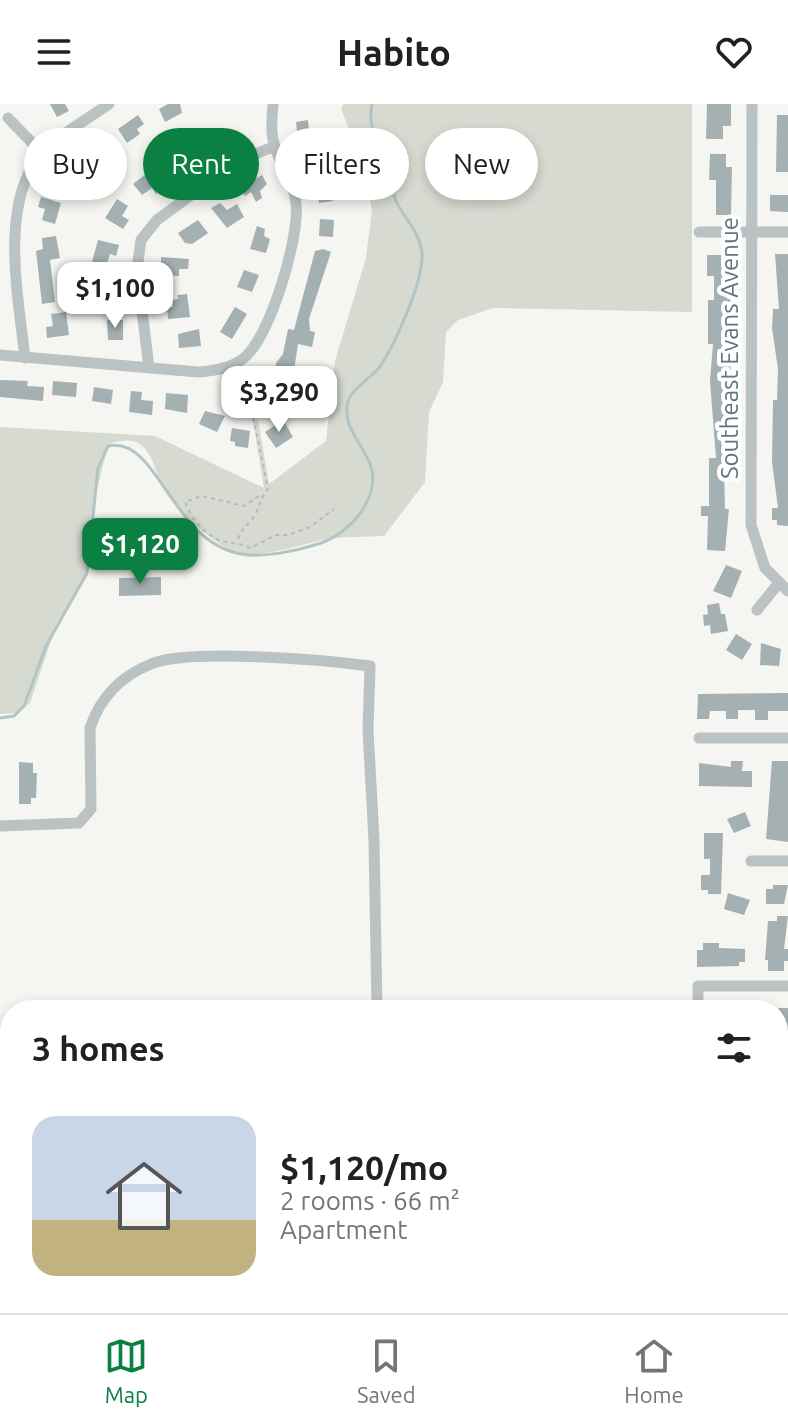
<!DOCTYPE html>
<meta charset="utf-8">
<style>
body{margin:0;font-family:Ubuntu,sans-serif;background:#f6f6f6;color:#202124;height:100vh;display:flex;flex-direction:column;font-size:30px;white-space:nowrap}
*{box-sizing:border-box;margin:0}
p{font-size:26px;color:#757577}
.icon{flex:none;width:44px;height:44px;fill:none;stroke:currentColor;stroke-width:2;stroke-linecap:round;stroke-linejoin:round}
.map{position:relative;flex:1;overflow:hidden}
.side{position:absolute;left:0px;top:896px;width:788px;height:314px;display:flex;flex-direction:column;background:#fff;border-radius:32px 32px 0 0;box-shadow:0 4px 12px #0003}
.side>*{flex:none}
.hud{position:absolute;left:24px;top:24px;width:740px;height:72px;display:flex;gap:16px}
.price{position:absolute;translate:-50% -68px;padding:0 18px;border-radius:16px;background:#fff;color:#222;font-size:26px;line-height:52px;filter:drop-shadow(0 2px 4px #0008)}
.price::after{content:'';position:absolute;left:50%;top:48px;width:24px;height:18px;margin-left:-12px;background:inherit;clip-path:polygon(0 0,100% 0,50% 100%)}
.price.current{background:#0b8043;color:#fff}
ul{padding:0;list-style:none}
li{display:flex;align-items:center;gap:24px;height:200px;padding:0 32px}
li+li{border-top:2px solid #e0e0e0}
li span{display:grid;place-items:center;flex:none;width:224px;height:160px;border-radius:24px;color:#555}
li>.icon{margin-inline-start:auto}
span .icon{width:96px;height:96px;fill:#fffc;stroke-width:1}
li b{font-size:34px}
h2{display:flex;justify-content:space-between;align-items:center;height:96px;padding:0 32px;font-size:34px}
.tag{padding:0 28px;border-radius:36px;background:#fff;box-shadow:0 4px 12px #0003;font-size:28px;line-height:72px}
.tag.current{background:#0b8043;color:#fff}
header{display:flex;justify-content:space-between;align-items:center;height:104px;padding:0 32px;background:#fff;font-size:36px;font-weight:700}
.tabs{display:flex;justify-content:space-around;align-items:center;height:112px;border-top:2px solid #e0e0e0;background:#fff;font-size:22px;color:#757577}
.tabs a{display:grid;justify-items:center;gap:4px}
.tabs .current{color:#0b8043}
.map>svg:first-child{display:block}
</style>
<header><svg class="icon" aria-label="menu" viewBox="0 0 24 24"><path d="M4 6h16M4 12h16M4 18h16"/></svg>Habito<svg class="icon" aria-label="heart" viewBox="0 0 24 24"><path d="M12 20l-8-8c-3-5 5-10 8-4 3-6 11-1 8 4z"/></svg></header>
<div class="map">
<svg width="788" height="1209" viewBox="0 0 788 1209">
<rect width="100%" height="100%" fill="#f5f5f1"/>
<path fill="#e6e6e5" d="M0,1096h10v104h356l-1,9h-365z"/>
<path fill="#d6dad1" d="M343,0h349v208l-199,-4 -35,12 -12,12 -3,50 -14,30 -4,70 -41,54c-19,1 -42,0 -61,4 -30,6 -75,25 -102,5 -22,-16 -43,-33 -57,-56 -9,-15 -9,-32 -23,-44 -9,-7 -19,-4 -30,-2l-4,6 -16,66 -4,61 -30,47 -27,80 -12,10 -18,1v-287l155,9 109,52 -11,-67 5,-1 11,64 57,-43 9,-80 31,-103 6,-48 -8,-44 -23,-57z"/>
<g fill="none" stroke-linecap="round" stroke-linejoin="round">
<path stroke="#b3c4c5" stroke-width="3" d="M0,614l14,-2 10,-10 22,-60 41,-73 11,-105 10,-22c50,-11 63,96 133,108 22,4 55,-3 77,-10 29,-8 63,-45 53,-77 -6,-21 -27,-37 -24,-61 3,-19 24,-26 34,-41 15,-23 43,-85 41,-112 -2,-22 -19,-35 -27,-54 -4,-12 3,-24 -2,-36 -10,-25 -27,-25 -21,-59"/>
</g>
<path fill="#a5b0b3" d="M50,0h15l4,7 -12,6z
M168,0h12l2,9 -17,9 -6,-13z
M707,0h24v22h-8v13h-17z
M138,11l6,9 -7,5 3,5 -13,9 -9,-14z
M777,11h11v57h-12z
M308,16l2,20 -12,1 -2,-19z
M202,24l2,4 6,-3 6,10 -3,2 5,8 -11,6 -13,-22z
M107,35l10,22 -16,10 -8,-12 9,-5 -6,-8z
M181,42l16,18 -9,7 -7,-8 -8,6 -8,-10z
M710,50h16v13h6l-1,48h-15v-35h-7z
M77,59l8,12 -9,7 4,4 -13,9 -11,-17z
M151,66l14,17 -9,7 -4,-6 -10,7 -9,-11z
M262,71l5,9 -7,7 2,7 -6,4 -5,-10 -6,4 -4,-8z
M330,80l3,17 -14,2 -3,-16z
M770,91h18v17l-18,-1z
M41,93l20,6 -6,21 -13,-4 3,-11 -7,-2z
M117,95l11,7 -6,10 7,4 -6,9 -18,-11z
M220,99l7,7 10,-6 7,13 -17,11 -16,-20z
M320,115l14,1 -1,17 -14,-1z
M198,116l10,13 -16,11 -7,-1 -7,-10z
M257,122l8,3 -1,7 6,3 -4,14 -16,-4z
M56,132l4,22 -10,2 5,42 -13,2 -6,-53 7,-2 -1,-11z
M98,136l21,5 -3,11 -6,-2 -4,12 -14,-4z
M323,145l8,3 -22,67 1,12 5,1 -3,15 -14,-3 -4,26 8,1 -3,42 -16,-2 3,-30 -8,-1 1,-5 -4,-1 1,-11 7,-9 5,-25 6,1 21,-79z
M775,150h13v272l-11,-1v-5h-5v-12h6l-6,-46 1,-62h4l1,-31 -6,-41 1,-19h6z
M707,151h14v11h9l-3,33h3l1,150 -1,21h-6l1,39h4l-4,42 -18,-1 1,-34h-7v-10h8v-48h7l-6,-77 3,-37h-5v-44h6v-24h-7z
M161,153l28,2 -1,10h-9v7l-12,-1v-5l-6,-1z
M244,166l15,5 -7,17 -15,-5z
M117,176l3,18 -14,3 -2,-19z
M187,190l3,23 -22,2 -1,-12h6l-1,-7 6,-1 -1,-4z
M235,203l12,7 -15,25 -12,-7z
M66,208l3,23 -22,3 -1,-11 7,-1 -2,-12z
M107,216h16v20h-15z
M199,225l2,17 -22,2 -1,-14z
M0,276l28,1 -1,5 17,1 -1,14 -43,-4z
M53,277l24,2 -1,14 -24,-2z
M94,283l19,3 -2,14 -19,-3z
M131,287l11,1 -1,8 12,1 -1,14 -23,-3z
M166,289l22,2 -1,18 -22,-4z
M205,307l20,5 -8,16 -18,-8z
M283,316l10,17 -17,11 -11,-16z
M232,324l18,3 -2,17 -13,-2v-4l-5,-1z
M726,461l16,6 -11,27 -18,-7z
M161,473v18l-42,1v-18z
M719,499l2,11h4l3,17 -17,3 -1,-9 -6,1 -1,-11 5,-1 -1,-9z
M736,530l16,10 -10,16 -16,-10z
M761,539l20,6 -2,17 -19,-1z
M788,589v18h-20v9h-13v-10h-17v9h-12v-8h-16l-1,8h-12l1,-25z
M731,657h12l-1,10h10v16l-53,-1v-23l32,4z
M772,657h16v81l-22,-3z
M19,658l14,1v10h4l-1,25h-5v6h-12z
M745,708l6,14 -17,7 -7,-14z
M704,729h19l-2,61h-13v-4h-7v-15h9v-16h-6z
M773,781h15l-4,19h-18v-15h7z
M728,789l22,7 -6,15 -20,-6z
M777,812h11l-4,33h4v12h-4v10h-16v-11h-3l3,-39h9z
M703,839h16v5l26,1v13h-6v4l-42,1v-17h6z
M778,904h10v23h-9z
M778,947h10l-1,26h-9z
M778,1018l10,1v24h-10z
M379,1200h15v9h-15z
M434,1200h21l-1,9 -21,-2z
M650,1200h21v9h-21z"/>
<g fill="none" stroke-linecap="round" stroke-linejoin="round">
<g stroke="#b1b7ba" stroke-width="16">
<path id="major" d="M0,1081h10
M778,1081l10,1"/>
</g>
<path stroke="#b6babc" stroke-width="2" stroke-dasharray="4 4" stroke-linecap="butt" d="M259,392l-15,10 -42,-10 -17,6c6,16 18,31 34,38 11,4 20,2 31,8l26,-13h12l22,-8 24,-18
M238,435c3,-10 9,-13 15,-21 7,-10 6,-18 15,-29l-17,-82
M358,1209l1,-9"/>
<path stroke="#bbc2c4" stroke-width="11" d="M752,0l-1,421 14,43 23,23
M8,14l34,35
M699,128h89
M0,251l198,17c16,-1 34,-4 46,-14 26,-20 56,-122 52,-154 -2,-22 -15,-38 -21,-57 -5,-14 -3,-29 -2,-43
M25,254c-7,-63 -25,-151 14,-202 20,-21 47,-36 70,-52
M233,261l17,33
M149,264l-12,-99 4,-29 16,-20 79,-58 39,-16
M757,506l21,-26
M699,634h89
M0,722l79,-3 12,-14 -1,-81c10,-30 31,-52 61,-64 37,-16 174,-4 219,2l-2,64 6,110 3,170
M751,757h37
M698,906v-24h90
M778,998h10
M0,1119l2,-5 8,-3
M414,1209v-9
M690,1209v-9
M781,1209l7,-89"/>
<use href="#major" stroke="#fff" stroke-width="14"/>
</g>
<g text-anchor="middle" dominant-baseline="central" stroke-width="8" stroke-linejoin="round" paint-order="stroke">
<g font-size="24" fill="#60767d" stroke="#fff">
<text transform="translate(729 244) rotate(-90)">Southeast Evans Avenue</text>
</g>
</g>
</svg>
<b class="price" style="left:115px;top:226px">$1,100</b>
<b class="price" style="left:279px;top:330px">$3,290</b>
<b class="price current" style="left:140px;top:482px">$1,120</b>
<div class="hud">
<a class="tag">Buy</a>
<a class="tag current">Rent</a>
<a class="tag">Filters</a>
<a class="tag">New</a>
</div>
<section class="side">
<h2>3 homes<svg class="icon" aria-label="filters" viewBox="0 0 24 24"><path d="M4 7h16M4 17h16"/><circle cx="9" cy="7" r="2"/><circle cx="15" cy="17" r="2"/></svg></h2>
<ul>
<li><span style="background:linear-gradient(#c9d6e8 65%,#c2b280 0)"><svg class="icon" aria-label="home" viewBox="0 0 24 24"><path d="M3 11l9-7 9 7M6 9v11h12V9"/></svg></span><div><b>$1,120/mo</b><p>2 rooms · 66 m²</p><p>Apartment</p></div></li>
</ul>
</section>
</div>
<nav class="tabs">
<a class="current"><svg class="icon" aria-label="map" viewBox="0 0 24 24"><path d="M3 6l6-2 6 2 6-2v14l-6 2-6-2-6 2zM9 4v14M15 6v14"/></svg>Map</a>
<a><svg class="icon" aria-label="saved" viewBox="0 0 24 24"><path d="M7 4h10v16l-5-4-5 4z"/></svg>Saved</a>
<a><svg class="icon" aria-label="home" viewBox="0 0 24 24"><path d="M3 11l9-7 9 7M6 9v11h12V9"/></svg>Home</a>
</nav>
